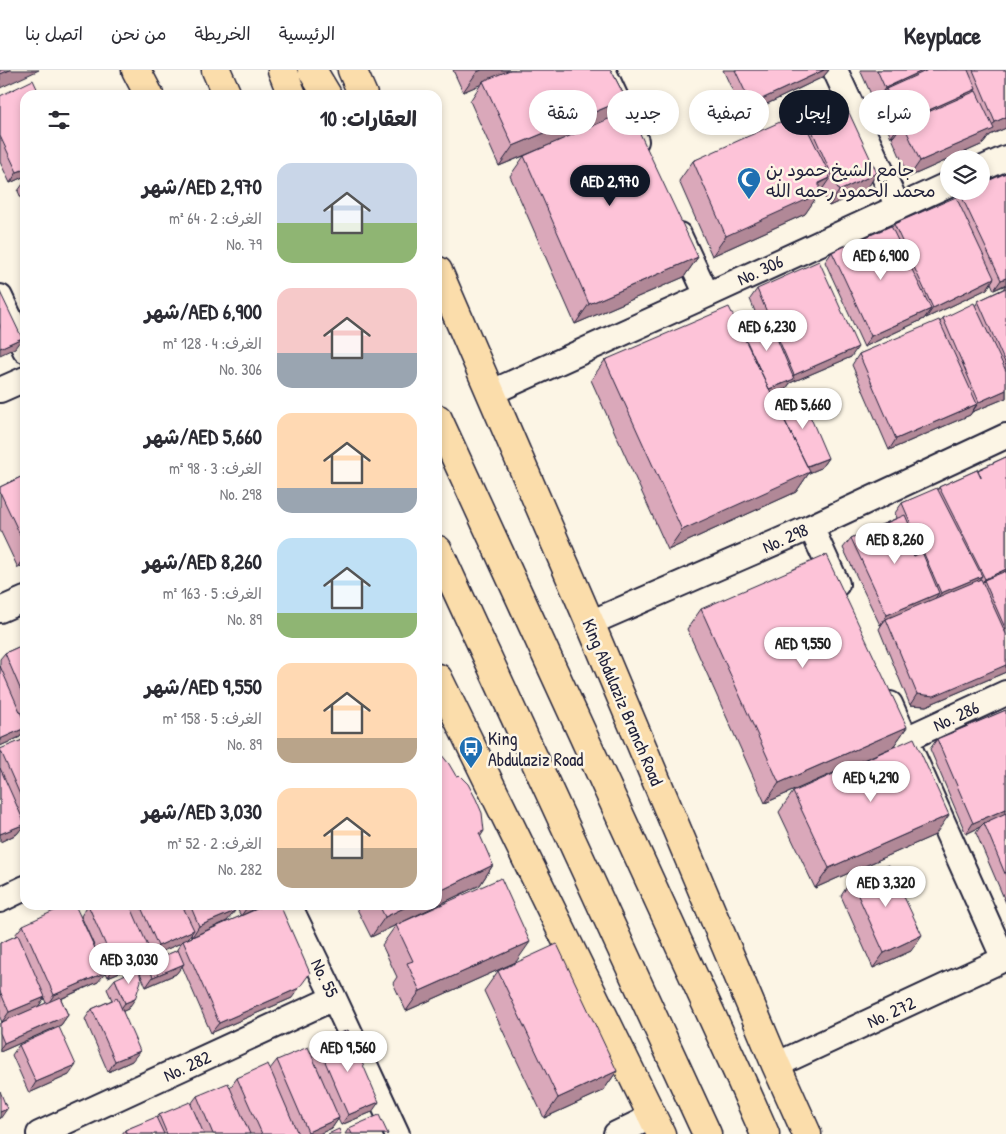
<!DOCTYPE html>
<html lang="ar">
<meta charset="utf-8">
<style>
body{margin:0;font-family:"Patrick Hand","Playpen Sans Arabic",sans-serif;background:#f7f7f7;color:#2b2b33;direction:rtl;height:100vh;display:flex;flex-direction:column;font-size:19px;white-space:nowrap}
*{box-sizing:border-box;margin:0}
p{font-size:16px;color:#7c7c81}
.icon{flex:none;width:28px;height:28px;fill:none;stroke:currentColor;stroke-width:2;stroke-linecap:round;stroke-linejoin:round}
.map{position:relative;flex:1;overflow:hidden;direction:ltr}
.panel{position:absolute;left:20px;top:20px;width:422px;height:820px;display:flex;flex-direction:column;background:#fff;border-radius:15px;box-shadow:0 2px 8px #0003;direction:rtl}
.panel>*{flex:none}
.banner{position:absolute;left:458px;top:20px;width:472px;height:45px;direction:rtl;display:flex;gap:10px}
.buttons{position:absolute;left:940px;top:80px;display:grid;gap:10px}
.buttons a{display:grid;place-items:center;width:50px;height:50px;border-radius:50%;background:#fff;box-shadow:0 2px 8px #0003;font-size:25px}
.price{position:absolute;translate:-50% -42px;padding:0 11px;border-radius:18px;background:#fff;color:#222;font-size:16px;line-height:32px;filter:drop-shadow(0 1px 2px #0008)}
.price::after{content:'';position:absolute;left:50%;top:30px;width:15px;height:11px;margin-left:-8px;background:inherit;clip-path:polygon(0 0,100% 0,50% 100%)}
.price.selected{background:#111827;color:#fff}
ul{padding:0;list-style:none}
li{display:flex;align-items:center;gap:15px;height:125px;padding:0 25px}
li span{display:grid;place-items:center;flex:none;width:140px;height:100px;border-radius:15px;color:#555}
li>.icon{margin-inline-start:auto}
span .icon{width:60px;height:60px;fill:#fffc;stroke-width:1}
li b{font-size:21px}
h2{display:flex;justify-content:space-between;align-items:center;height:60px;padding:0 25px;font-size:21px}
.tag{padding:0 18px;border-radius:22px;background:#fff;box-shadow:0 2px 8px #0003;font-size:18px;line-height:45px}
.tag.selected{background:#111827;color:#fff}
header{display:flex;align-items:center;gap:30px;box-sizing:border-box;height:70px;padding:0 25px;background:#fff;border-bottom:1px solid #e1e1e2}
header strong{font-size:24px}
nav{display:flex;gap:28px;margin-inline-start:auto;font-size:18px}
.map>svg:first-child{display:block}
</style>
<header>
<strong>Keyplace</strong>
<nav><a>الرئيسية</a><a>الخريطة</a><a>من نحن</a><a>اتصل بنا</a></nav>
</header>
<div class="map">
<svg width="1006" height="1064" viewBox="0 0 1006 1064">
<rect width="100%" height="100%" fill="#fcf5e5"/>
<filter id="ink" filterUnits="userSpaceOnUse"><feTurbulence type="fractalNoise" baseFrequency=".02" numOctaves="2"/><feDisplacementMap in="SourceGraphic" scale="10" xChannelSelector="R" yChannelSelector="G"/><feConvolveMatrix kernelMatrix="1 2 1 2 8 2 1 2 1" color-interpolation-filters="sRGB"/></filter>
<g filter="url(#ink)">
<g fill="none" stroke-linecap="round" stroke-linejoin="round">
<g stroke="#22223b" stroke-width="28">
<path id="minor" d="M603,0l33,71
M835,0l63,137
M981,99l25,-11
M679,165l28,60
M0,227l25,53
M0,320l25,-11
M490,323l217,-98 242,-111
M811,457l26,57
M0,540l25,-11
M590,553l221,-96 195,-91
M890,634l114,255
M906,669l100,-46
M0,830l25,-12
M289,835l45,93 63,136
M776,995l230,-107
M39,1064l295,-136
M616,1064l37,-18"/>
</g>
<g stroke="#22223b" stroke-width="31">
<path id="major" d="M136,0l13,25
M216,0l11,25
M282,0l10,25
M312,0l15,25
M352,0l11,25
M438,201l152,352 186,442 31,69
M438,349l300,654 27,61
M438,480l269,584
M438,608l223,456"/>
</g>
<use href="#minor" stroke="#fcf5e5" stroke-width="24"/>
<use href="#major" stroke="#fbddab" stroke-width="28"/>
</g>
<path fill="#daa8ba" stroke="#22223b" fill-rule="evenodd" d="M453,0h158l15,29 -13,18 85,140 -14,20 -109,47 -65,-148 14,-20 24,-10 -49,20 -29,-65 11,-17 -18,8z
M723,0h106l-6,7 -79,38z
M860,0h146v58l-16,7 -7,9 -74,33 -17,-39 2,-2 -3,1 -16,-33 2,-2 -2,1z
M0,26l25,80 -15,7 -10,-21z
M806,47l71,56 -10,16 -38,17 -8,-16 -16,24 -93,42 -33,-75 14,-20 110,-40z
M1006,103v225l-34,14 -2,3 -81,35 -37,-85 7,-11 81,-32 3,-4 33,-13 2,-4 25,-12 3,-4 -12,5 -3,-7 -4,6 -61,29v-1l-2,2 -60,28 -39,-85 7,-10 60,-25 2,-3 62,-26 4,-5z
M25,111v26l-7,-16z
M757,219l94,68 -61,26 -4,6 -14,6 5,10 51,53 -7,10 -12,5 -13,19 -128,58 -77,-170 14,-20 135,-32 18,-9 -8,-20z
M1006,387v215l-80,34 -16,-1 -31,-76 3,-5 -2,1 -37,-77 8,-10 46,-20 -2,-5 7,-10 36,-14 1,-2z
M25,405v89l-7,4 -18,-38v-43z
M701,539l206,118 -14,20 -128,56 -78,-174z
M25,574v85l-5,8 -20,9v-87l5,-6z
M1006,640v193l-30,-70 4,-6 -14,7 -36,-85 7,-10z
M25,669v92l-1,1 -2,-5 -5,7 -17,8v-92z
M793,722l142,43 -120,53 -36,-76z
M480,767l13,28 -13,20 -109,52 -16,-32h83z
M851,810l60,71 -38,17 -32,-72z
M88,835h144l-5,16 -35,16 -1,-3 -3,5 53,-23 -6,-11h28l-18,9 47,84 -81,35 -29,-67 -6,8 -30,13 -6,-14 7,-10 29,-12 5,-8 -30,13 -2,-3 -6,9 -35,15 -27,-61z
M23,855l75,57 -37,17 7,16 -7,10 -61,27v-29l2,-1 -2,-4v-75l16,-7 -1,-1zM44,928l2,5 -8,4z
M396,855l120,37 -110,49 -13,-28 4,-6 -15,-32z
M498,901l119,100 -14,20 -59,27 -60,-127z
M115,909l13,30 -5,2 9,50 -24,11 -23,-53 7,-10 20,-9 -5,-11z
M317,973l55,69 -31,13 -3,-6 -6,9 -13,6h-197l3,-4 32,-12 2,-3 32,-11 6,-8 33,-8 7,-10 33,-9 7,-9 34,-7z
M19,975l50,30 -40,18 -17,-38z
M349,1058l39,6h-43z"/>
<path fill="#b18897" stroke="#22223b" d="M10,0h29l-39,18v-14z
M482,0h33l-32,11 -1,3 -19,8 14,-20z
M824,0h5l-6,7 -79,38 7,-11z
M924,0h23l-61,19 -9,13 -2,1 10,-15z
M976,19l-10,15 -63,19 -9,13 -3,1 11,-15z
M626,29l-14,20 -113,47 14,-20z
M1006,47v11l-16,7 -7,9 -74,33 11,-16 69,-30 6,-9z
M25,99v7l-15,7 7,-11z
M877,103l-10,16 -38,17 10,-15z
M830,108l-25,36 -93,42 14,-20z
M698,187l-14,20 -109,47 14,-20z
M994,208l-7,11 -61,29 7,-10z
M1006,208v6l-12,6 7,-10z
M931,239l-7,10 -60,28 7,-11z
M22,268l-7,10 -15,7v-7z
M858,277l-7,10 -61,26 -4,6 -26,11 7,-10 23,-9 4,-6z
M1006,320v8l-34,14 7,-10z
M977,334l-7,11 -81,35 7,-11z
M828,388l-7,10 -12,5 -13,19 -128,58 14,-20 119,-61z
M25,487v7l-7,4z
M1006,499v7l-22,4 -6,9 7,-10z
M982,506l-8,10 -41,18 8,-11z
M939,523l-7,10 -46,16 -4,5 -2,1 7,-10z
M1006,595v7l-80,34 -16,-1 7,-11z
M907,657l-14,20 -128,56 14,-20z
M25,658v1l-5,8 -20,9v-7z
M1006,739v7l-22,7 -4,4 -14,7 7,-11z
M949,745l-14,20 -120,53 14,-20z
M25,754l-8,10 -17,8v-8z
M484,761l-13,20 8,-18z
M493,795l-13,20 -109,52 14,-20 25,-12h28v-13z
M250,835h13l-22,11 7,-10z
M235,841l-8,10 -35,16 7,-11z
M194,860l-8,11h-3l-2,2 -30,13 7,-10z
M922,865l-11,16 -38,17 11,-15z
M530,872l-14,20 -110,49 14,-20z
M150,881l-7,11 -35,15 7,-11z
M184,894l-8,10 -30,13 7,-10z
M106,902l-8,10 -51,23 7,-10z
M299,918l-7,10 -81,35 8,-10z
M45,927l-7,10 -36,15 7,-10z
M135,929l-7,10 -11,5 8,-11z
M68,945l-7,10 -61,27v-3l4,-6z
M140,981l-8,10 -24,11 7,-11z
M76,995l-7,10 -40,18 7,-11z
M617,1001l-14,20 -59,27 14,-20z
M379,1032l-7,10 -31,13 7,-10z
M7,1039l-7,10v-7z
M339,1048l-7,10 -13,6h-13l2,-2z"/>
<path fill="#fdc3d8" stroke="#22223b" d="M0,0h10l-10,4z
M510,0h101l15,29 -113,47 -30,-65z
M735,0h89l-73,34z
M877,0h47l-39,18z
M928,0h40l8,19 -74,33 -16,-33z
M973,0h33v47l-11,5z
M33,10l7,15h-15v74l-8,3 -17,-36v-40z
M976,21l18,38 -74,32 -17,-38z
M844,32l33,71 -38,18 -33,-74z
M629,40l69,147 -109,47 -65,-148z
M803,50l24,49 3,9 -11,5v11l-93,42 -33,-75 87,-39 10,4z
M1006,103v105l-5,2 -41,-87 4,-2h17v-7z
M956,127l38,81 -61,30 -39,-84z
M891,156l40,83 -60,27 -39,-84z
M819,191l39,86 -64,28 -37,-86z
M1006,218v77l-28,-64z
M0,222l22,46 -22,10z
M974,233l32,68v19l-27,12 -36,-84z
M729,237l81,165 -128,58 -77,-170z
M767,245l27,64 -25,10 -21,-45 -8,-17z
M939,250l38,84 -81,35 -37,-85z
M801,325l27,63 -21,8 -30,-61z
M1006,387v112l-21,10 -46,-92 38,-17 4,8v-1l-3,-7z
M25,405v70l-25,-53v-5z
M937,418l45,88 -41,17 -39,-90z
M905,445l16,37 -8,3 1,1 8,-4 17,41 -52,22 -36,-77z
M826,485l81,172 -128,56 -78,-174z
M1006,501v59l-22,-50z
M981,509l25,55v31l-72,31 -17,-2 -31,-75z
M25,574v56l-20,-47z
M0,596l25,57v5l-25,11z
M1006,640v99l-33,14 -36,-84z
M914,668l35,77 -120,53 -36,-76z
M25,669v67l-25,-57z
M438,683l3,1 8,10 7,12 3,-1 9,9 8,15 6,14 2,18 -5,2 14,32 -55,27z
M0,698l25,56 -25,10z
M1006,743v63l-22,-53z
M889,795l33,70 -38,18 -33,-73z
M501,808l29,64 -110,49 -13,-28 6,-2 -17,-36z
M67,835h8l31,67 -52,23 -31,-70z
M88,835h42l20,46 -35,15z
M140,835h42l12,25 -36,16z
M190,835h42l3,6 -36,15z
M266,835h14l30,68 -11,15 -80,35 -36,-82z
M379,835h31l-25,12z
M18,865l27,62 -36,15 -9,-21v-48z
M557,874l60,127 -59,27 -60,-127z
M178,880l6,14 -31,13 -6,-14z
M139,898l2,13 -6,18 -10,4 -10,-24z
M60,927l8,18 -64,28 -4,-10v-10z
M117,928l23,53 -25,10 -23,-52z
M59,957l17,38 -40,17 -17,-37z
M348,960l31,72 -31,13 -31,-72z
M308,977l31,71 -31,14 -31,-72z
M268,994l30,70h-36l-25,-56z
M228,1013l22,51h-37l-16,-38z
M0,1021l7,18 -7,3z
M190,1032l14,32h-37l-8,-19z
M379,1045l9,19h-36l-3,-6z
M156,1047l8,17h-37l-2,-4z
M339,1059l2,5h-13z"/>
</g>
<defs>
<g id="mosque-pin" transform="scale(1.25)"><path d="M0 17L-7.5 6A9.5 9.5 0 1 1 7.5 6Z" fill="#1f6fb2" stroke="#fcf5e5"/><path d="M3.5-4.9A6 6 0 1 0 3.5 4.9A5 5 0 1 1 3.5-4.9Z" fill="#fff"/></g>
<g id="bus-pin" transform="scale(1.25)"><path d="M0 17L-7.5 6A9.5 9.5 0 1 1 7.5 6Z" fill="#1f6fb2" stroke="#fcf5e5"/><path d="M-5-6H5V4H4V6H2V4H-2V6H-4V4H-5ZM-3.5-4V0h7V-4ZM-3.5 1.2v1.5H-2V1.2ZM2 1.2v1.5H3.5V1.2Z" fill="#fff"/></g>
</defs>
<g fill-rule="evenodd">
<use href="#mosque-pin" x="749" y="109"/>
<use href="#bus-pin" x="471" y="678"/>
</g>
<g text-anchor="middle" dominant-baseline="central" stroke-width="5" stroke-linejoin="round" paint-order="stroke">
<g font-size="18" fill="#22223b" stroke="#fcf5e5" text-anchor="start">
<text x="766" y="99">جامع الشيخ حمود بن<tspan x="766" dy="21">محمد الحمود رحمه الله</tspan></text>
<text x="488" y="668">King<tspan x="488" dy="21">Abdulaziz Road</tspan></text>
</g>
<g font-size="18" fill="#22223b" stroke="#fcf5e5">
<text transform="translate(760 200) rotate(-25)">No. 306</text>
<text transform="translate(785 468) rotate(-24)">No. 298</text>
<text transform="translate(623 632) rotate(67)">King Abdulaziz Branch Road</text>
<text transform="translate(956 646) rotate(-25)">No. 286</text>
<text transform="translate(325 908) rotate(64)">No. 55</text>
<text transform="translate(891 942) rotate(-25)">No. 272</text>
<text transform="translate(187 996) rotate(-25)">No. 282</text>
</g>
</g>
</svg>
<div class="buttons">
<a><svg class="icon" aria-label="layers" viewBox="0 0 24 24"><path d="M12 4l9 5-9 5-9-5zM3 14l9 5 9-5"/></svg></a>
</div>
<b class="price selected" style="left:610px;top:137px">AED 2,970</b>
<b class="price" style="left:881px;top:211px">AED 6,900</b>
<b class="price" style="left:767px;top:282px">AED 6,230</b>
<b class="price" style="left:803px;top:360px">AED 5,660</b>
<b class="price" style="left:895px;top:495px">AED 8,260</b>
<b class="price" style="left:803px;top:599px">AED 9,550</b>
<b class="price" style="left:871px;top:733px">AED 4,290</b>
<b class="price" style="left:886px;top:838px">AED 3,320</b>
<b class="price" style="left:129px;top:915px">AED 3,030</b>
<b class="price" style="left:348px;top:1003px">AED 9,560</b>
<div class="banner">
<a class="tag">شراء</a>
<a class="tag selected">إيجار</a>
<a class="tag">تصفية</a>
<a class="tag">جديد</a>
<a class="tag">شقة</a>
</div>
<section class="panel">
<h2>العقارات: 10<svg class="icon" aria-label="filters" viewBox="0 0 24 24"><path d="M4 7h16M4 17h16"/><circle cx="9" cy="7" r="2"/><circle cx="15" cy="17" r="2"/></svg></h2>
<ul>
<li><span style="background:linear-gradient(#c9d6e8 60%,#8fb573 0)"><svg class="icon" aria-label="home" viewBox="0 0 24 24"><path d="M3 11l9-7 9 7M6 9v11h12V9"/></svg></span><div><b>AED 2,970/شهر</b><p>الغرف: 2 · 64 m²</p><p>No. 79</p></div></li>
<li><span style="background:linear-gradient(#f6c9c9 65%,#9aa5b1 0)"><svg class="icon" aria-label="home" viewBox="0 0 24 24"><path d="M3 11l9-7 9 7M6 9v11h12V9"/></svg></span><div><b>AED 6,900/شهر</b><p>الغرف: 4 · 128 m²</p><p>No. 306</p></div></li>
<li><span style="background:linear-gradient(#ffd9b3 75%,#9aa5b1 0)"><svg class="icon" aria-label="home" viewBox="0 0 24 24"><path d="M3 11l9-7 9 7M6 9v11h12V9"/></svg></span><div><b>AED 5,660/شهر</b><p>الغرف: 3 · 98 m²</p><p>No. 298</p></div></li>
<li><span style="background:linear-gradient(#bfe0f5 75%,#8fb573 0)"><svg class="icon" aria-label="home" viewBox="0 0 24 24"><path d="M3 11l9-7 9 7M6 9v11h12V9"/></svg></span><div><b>AED 8,260/شهر</b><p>الغرف: 5 · 163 m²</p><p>No. 89</p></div></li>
<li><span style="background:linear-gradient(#ffd9b3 75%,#b9a48a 0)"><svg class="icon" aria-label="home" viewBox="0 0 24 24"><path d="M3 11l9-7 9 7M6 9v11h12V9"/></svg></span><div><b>AED 9,550/شهر</b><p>الغرف: 5 · 158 m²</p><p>No. 89</p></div></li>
<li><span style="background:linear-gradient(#ffd9b3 60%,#b9a48a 0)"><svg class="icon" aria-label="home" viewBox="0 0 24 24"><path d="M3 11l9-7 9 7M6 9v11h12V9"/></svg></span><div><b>AED 3,030/شهر</b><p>الغرف: 2 · 52 m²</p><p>No. 282</p></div></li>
</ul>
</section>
</div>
